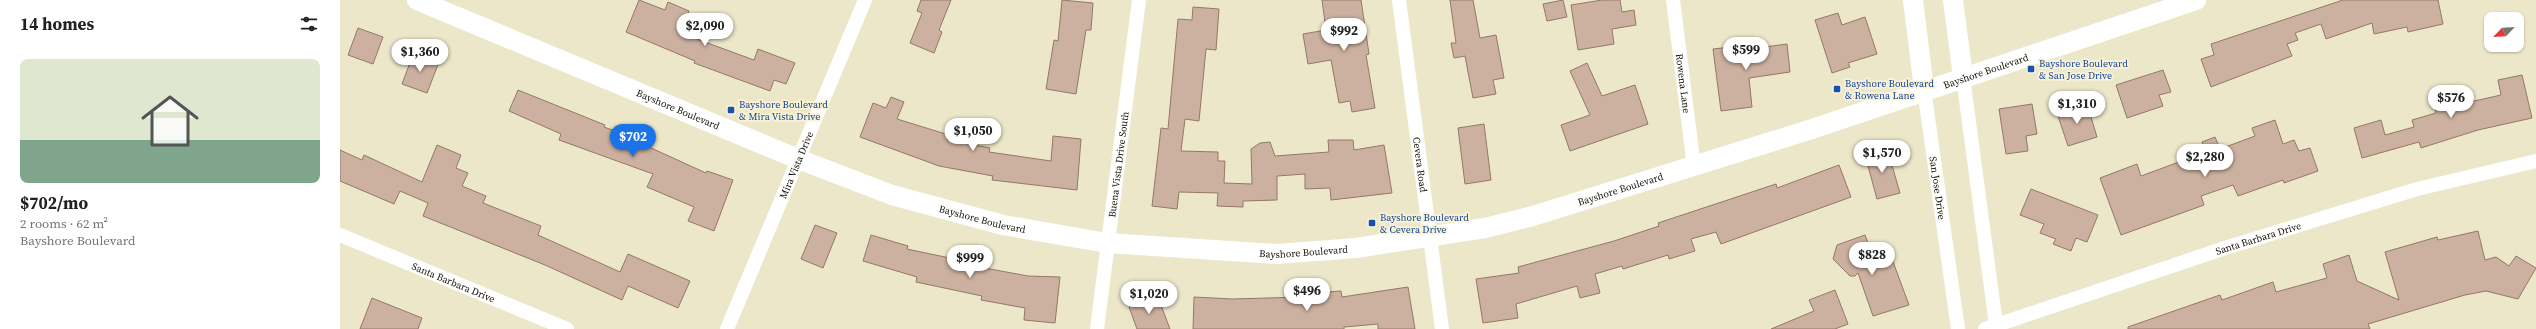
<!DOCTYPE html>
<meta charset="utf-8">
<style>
body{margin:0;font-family:"Source Serif 4",serif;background:#f2f2f2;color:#202124;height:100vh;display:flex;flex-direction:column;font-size:15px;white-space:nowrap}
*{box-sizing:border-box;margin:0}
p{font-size:13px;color:#757577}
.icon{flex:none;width:22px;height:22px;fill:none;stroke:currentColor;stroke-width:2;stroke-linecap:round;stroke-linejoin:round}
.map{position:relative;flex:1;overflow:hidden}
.drawer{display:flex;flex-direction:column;background:#fff;width:340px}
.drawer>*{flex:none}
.needle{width:26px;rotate:245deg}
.controls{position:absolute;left:2144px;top:12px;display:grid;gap:8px}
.controls a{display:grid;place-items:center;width:40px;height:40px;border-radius:8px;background:#fff;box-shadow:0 1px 3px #0004;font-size:20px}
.price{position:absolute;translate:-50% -34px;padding:0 9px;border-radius:14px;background:#fff;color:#222;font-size:13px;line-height:26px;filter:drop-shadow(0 1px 2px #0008)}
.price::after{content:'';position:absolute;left:50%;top:24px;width:12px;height:9px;margin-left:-6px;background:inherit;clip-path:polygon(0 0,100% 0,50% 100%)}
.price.active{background:#1a73e8;color:#fff}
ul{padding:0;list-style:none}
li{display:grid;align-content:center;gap:8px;height:212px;padding:0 20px}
li span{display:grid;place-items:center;height:124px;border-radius:8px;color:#555}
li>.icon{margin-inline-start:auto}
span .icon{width:72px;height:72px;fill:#fffc;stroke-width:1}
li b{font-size:17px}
h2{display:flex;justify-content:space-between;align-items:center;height:48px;padding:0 20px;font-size:17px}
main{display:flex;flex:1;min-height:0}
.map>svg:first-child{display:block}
</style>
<main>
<section class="drawer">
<h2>14 homes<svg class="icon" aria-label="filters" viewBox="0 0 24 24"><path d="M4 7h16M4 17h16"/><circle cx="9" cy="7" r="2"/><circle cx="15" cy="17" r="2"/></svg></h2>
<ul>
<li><span style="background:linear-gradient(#dfe7d0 65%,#7fa58c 0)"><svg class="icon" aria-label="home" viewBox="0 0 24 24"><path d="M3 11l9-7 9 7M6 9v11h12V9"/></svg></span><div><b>$702/mo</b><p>2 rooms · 62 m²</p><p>Bayshore Boulevard</p></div></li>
</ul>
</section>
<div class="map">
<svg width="2196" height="329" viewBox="0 0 2196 329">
<rect width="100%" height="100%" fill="#ede7c9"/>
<path fill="#cdb1a0" stroke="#927868" d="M299,0l26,10 3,-8 21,9 -5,11 14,6 -4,10 60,22 4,-11 37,14 -9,21 -12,-4 -4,11 -76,-28 1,-2 -69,-29z
M581,0h30l-12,30 3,2 -8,21 -24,-10 12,-30 -5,-2z
M722,0l31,3 -2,27h-5l-10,64 -30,-5 8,-49 4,1z
M982,0h39l8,54 -3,1 9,53 -23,4 -2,-11 -11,2 -8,-43 -23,4 -5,-30 23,-4z
M1110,0h23l7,38 16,-3 8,43 -11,2 3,14 -23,4 -8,-42 -11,2 -3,-15h5z
M1223,0l4,17 -20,4 -4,-17z
M1262,0h18l2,12 12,-2 2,15 -24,4 2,15 -36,6 -7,-45z
M2003,0h95l5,24 -35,8 -1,-5 -33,7 -2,-11 -46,16 -5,-15 -26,9 3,7 -11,4 5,12 -81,31 -10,-28 13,-4 -3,-11z
M853,7l26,2 -3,41 -10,-1 -7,72 -14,-2 -4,32 37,1v9h7l-1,22 28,1 -1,-35 9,-6 10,-1 5,14 54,-4 -1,-12h25l1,10 30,-5 8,48 -61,7 -1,-12 -25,1v-15l-28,2v24l-34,1v6l-26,-1 1,-13 -39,-1 -2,17 -25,-3 9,-78 7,1 10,-110 14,1z
M1498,13l4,12 23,-8 12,37 -29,9 2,4 -18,6 -17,-53z
M18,28l25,9 -10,27 -25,-9z
M1447,44l3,28 -41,6 3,29 -31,4 -8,-62 36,-4 1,4z
M74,52l25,10 -12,31 -25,-9z
M1247,63l15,33 33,-11 13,39 -78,27 -9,-26 29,-10 -20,-44z
M1823,70l8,22 -12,3 4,11 -36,12 -11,-33z
M2182,75l10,43 -54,12 -57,18 -2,-6 -57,16 -8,-30 27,-8 4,15 29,-8 -2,-7 24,-7 -4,-14 34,-10 4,13 31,-7 -3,-15z
M178,90l87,35 -1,2 46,17 -1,3 57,26 1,-2 26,9 -19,51 -26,-10 6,-14 -47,-20 6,-13 -94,-34 2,-6 -52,-23z
M551,97l13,5 -7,17 52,16 -2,5 43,8 -1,4 62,9 2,-25 28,3 -4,51 -85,-10 1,-4 -54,-10 -79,-29 13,-34 13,5z
M1692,104l5,30 -11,2 2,15 -22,3 -7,-45z
M1747,104l10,33 -29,9 -11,-33z
M1935,120l8,24 11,-4 5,11 11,-3 8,23 -34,12 -1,-3 -45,16 -5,-11 -32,11 3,9 -83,30 -21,-57 37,-14 4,12 65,-24 -4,-10 13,-5 5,12 35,-13 -3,-8z
M1144,124l7,56 -26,4 -7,-56z
M97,145l24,10 -5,13 12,5 -6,13 24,10 -3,7 58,23 -3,9 82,37 8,-18 62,27 -12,27 -50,-22 -6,14 -77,-35 -122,-49 5,-13 -28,-12 -6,13 -54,-23v-31l22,10 2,-5 58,27z
M1547,148l13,45 -23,6 -12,-44z
M1499,165l12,32 -130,47 -5,-12 -25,7 4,12 -26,8 -1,-4 -45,14 -1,-3 -27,8 5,19 -20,5 -3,-12 -61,18 2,14 -35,5 -7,-44 43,-6 -1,-6 96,-26 45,-15 -1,-3 118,-39 1,4z
M1691,189l67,26 -11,27 -11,-4 -5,13 -18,-7 3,-5 -16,-6 4,-9 -24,-9z
M475,225l22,8 -14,35 -22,-9z
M2138,231l7,29 11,-3 13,9 7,-10 20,12 -18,31 -32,-8 -21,4 -97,29 2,5h-242v-2l92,-32 2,5 51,-18 3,10 51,-14 -4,-14 26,-9 8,26 42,19 -14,-48 52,-15 1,3z
M531,235l37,11 -1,3 57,12 -1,3 65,12 32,1 -5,46 -31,-3 1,-12 -44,-8 1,-4 -66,-14 1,-5 -54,-16z
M1525,235l11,29 16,-5 17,46 -36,11 -15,-43 -3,3h-5l-17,-17 4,-14z
M1068,287l7,42h-37v-5l-34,3v2h-151l1,-32 38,2 71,-2v-3l38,-3 1,6z
M1495,290l13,34 -13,5h-64l43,-18 -5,-11z
M817,295l13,34h-33l-8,-22z
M32,298l50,20 -4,11h-58z"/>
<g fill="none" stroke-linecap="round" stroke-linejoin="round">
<g stroke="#fff" stroke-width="14">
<path id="s1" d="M1059,0l43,329"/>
<path id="s2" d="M1333,0l21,167"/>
<path d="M1623,77l33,248"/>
<path id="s3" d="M1584,89l34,240"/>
<path id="s4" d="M0,235l227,94"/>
<path id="s5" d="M387,329l138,-329"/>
<path id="s6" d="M757,329l42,-329"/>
<path id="s7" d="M1645,329l240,-81 192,-59 119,-28"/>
</g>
<g stroke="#fff" stroke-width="20">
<path id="s8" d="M77,0l381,159 94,36 111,30 104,18 170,11 79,-6 129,-20 48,-12 279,-87 384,-129"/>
<path d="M1573,0l11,89"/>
<path d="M1613,0l10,77"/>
</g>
</g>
<g fill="#1a4fb4" stroke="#faf4d6" stroke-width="1.5">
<rect x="1687" y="65" width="8" height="8" rx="2"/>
<rect x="1493" y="85" width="8" height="8" rx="2"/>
<rect x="387" y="106" width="8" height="8" rx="2"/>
<rect x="1028" y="219" width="8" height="8" rx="2"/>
</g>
<g text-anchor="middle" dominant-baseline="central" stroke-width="3.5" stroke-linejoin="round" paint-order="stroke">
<g font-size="10" fill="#164399" stroke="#faf4d6" text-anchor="start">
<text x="1699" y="63">Bayshore Boulevard<tspan x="1699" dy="12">&amp; San Jose Drive</tspan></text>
<text x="1505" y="83">Bayshore Boulevard<tspan x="1505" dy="12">&amp; Rowena Lane</tspan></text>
<text x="399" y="104">Bayshore Boulevard<tspan x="399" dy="12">&amp; Mira Vista Drive</tspan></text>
<text x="1040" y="217">Bayshore Boulevard<tspan x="1040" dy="12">&amp; Cevera Drive</tspan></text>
</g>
<g font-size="10" fill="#151309" stroke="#faf4d6">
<text stroke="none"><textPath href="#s8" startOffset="1639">Bayshore Boulevard</textPath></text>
<text stroke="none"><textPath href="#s2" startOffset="84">Rowena Lane</textPath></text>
<text stroke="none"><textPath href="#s8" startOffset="283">Bayshore Boulevard</textPath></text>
<text stroke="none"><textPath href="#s5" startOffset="178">Mira Vista Drive</textPath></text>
<text stroke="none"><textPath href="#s6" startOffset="166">Buena Vista Drive South</textPath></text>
<text stroke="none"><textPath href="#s1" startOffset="166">Cevera Road</textPath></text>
<text stroke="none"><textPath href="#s3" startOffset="100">San Jose Drive</textPath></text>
<text stroke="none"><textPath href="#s8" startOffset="1255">Bayshore Boulevard</textPath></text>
<text stroke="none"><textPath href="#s8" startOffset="607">Bayshore Boulevard</textPath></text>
<text stroke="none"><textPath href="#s7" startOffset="288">Santa Barbara Drive</textPath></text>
<text stroke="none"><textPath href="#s8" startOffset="931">Bayshore Boulevard</textPath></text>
<text stroke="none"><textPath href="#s4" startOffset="123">Santa Barbara Drive</textPath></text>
</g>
</g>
</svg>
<div class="controls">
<a><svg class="needle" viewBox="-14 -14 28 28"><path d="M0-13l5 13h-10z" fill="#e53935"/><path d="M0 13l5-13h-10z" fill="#757577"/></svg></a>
</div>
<b class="price" style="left:365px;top:47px">$2,090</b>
<b class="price" style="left:1004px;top:52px">$992</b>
<b class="price" style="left:1406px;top:71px">$599</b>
<b class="price" style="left:80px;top:73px">$1,360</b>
<b class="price" style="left:2111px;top:119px">$576</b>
<b class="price" style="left:1737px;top:125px">$1,310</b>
<b class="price" style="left:633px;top:152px">$1,050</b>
<b class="price active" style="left:293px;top:158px">$702</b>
<b class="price" style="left:1542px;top:174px">$1,570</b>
<b class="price" style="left:1865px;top:178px">$2,280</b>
<b class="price" style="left:1532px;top:276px">$828</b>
<b class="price" style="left:630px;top:279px">$999</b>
<b class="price" style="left:967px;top:312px">$496</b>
<b class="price" style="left:809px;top:315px">$1,020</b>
</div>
</main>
